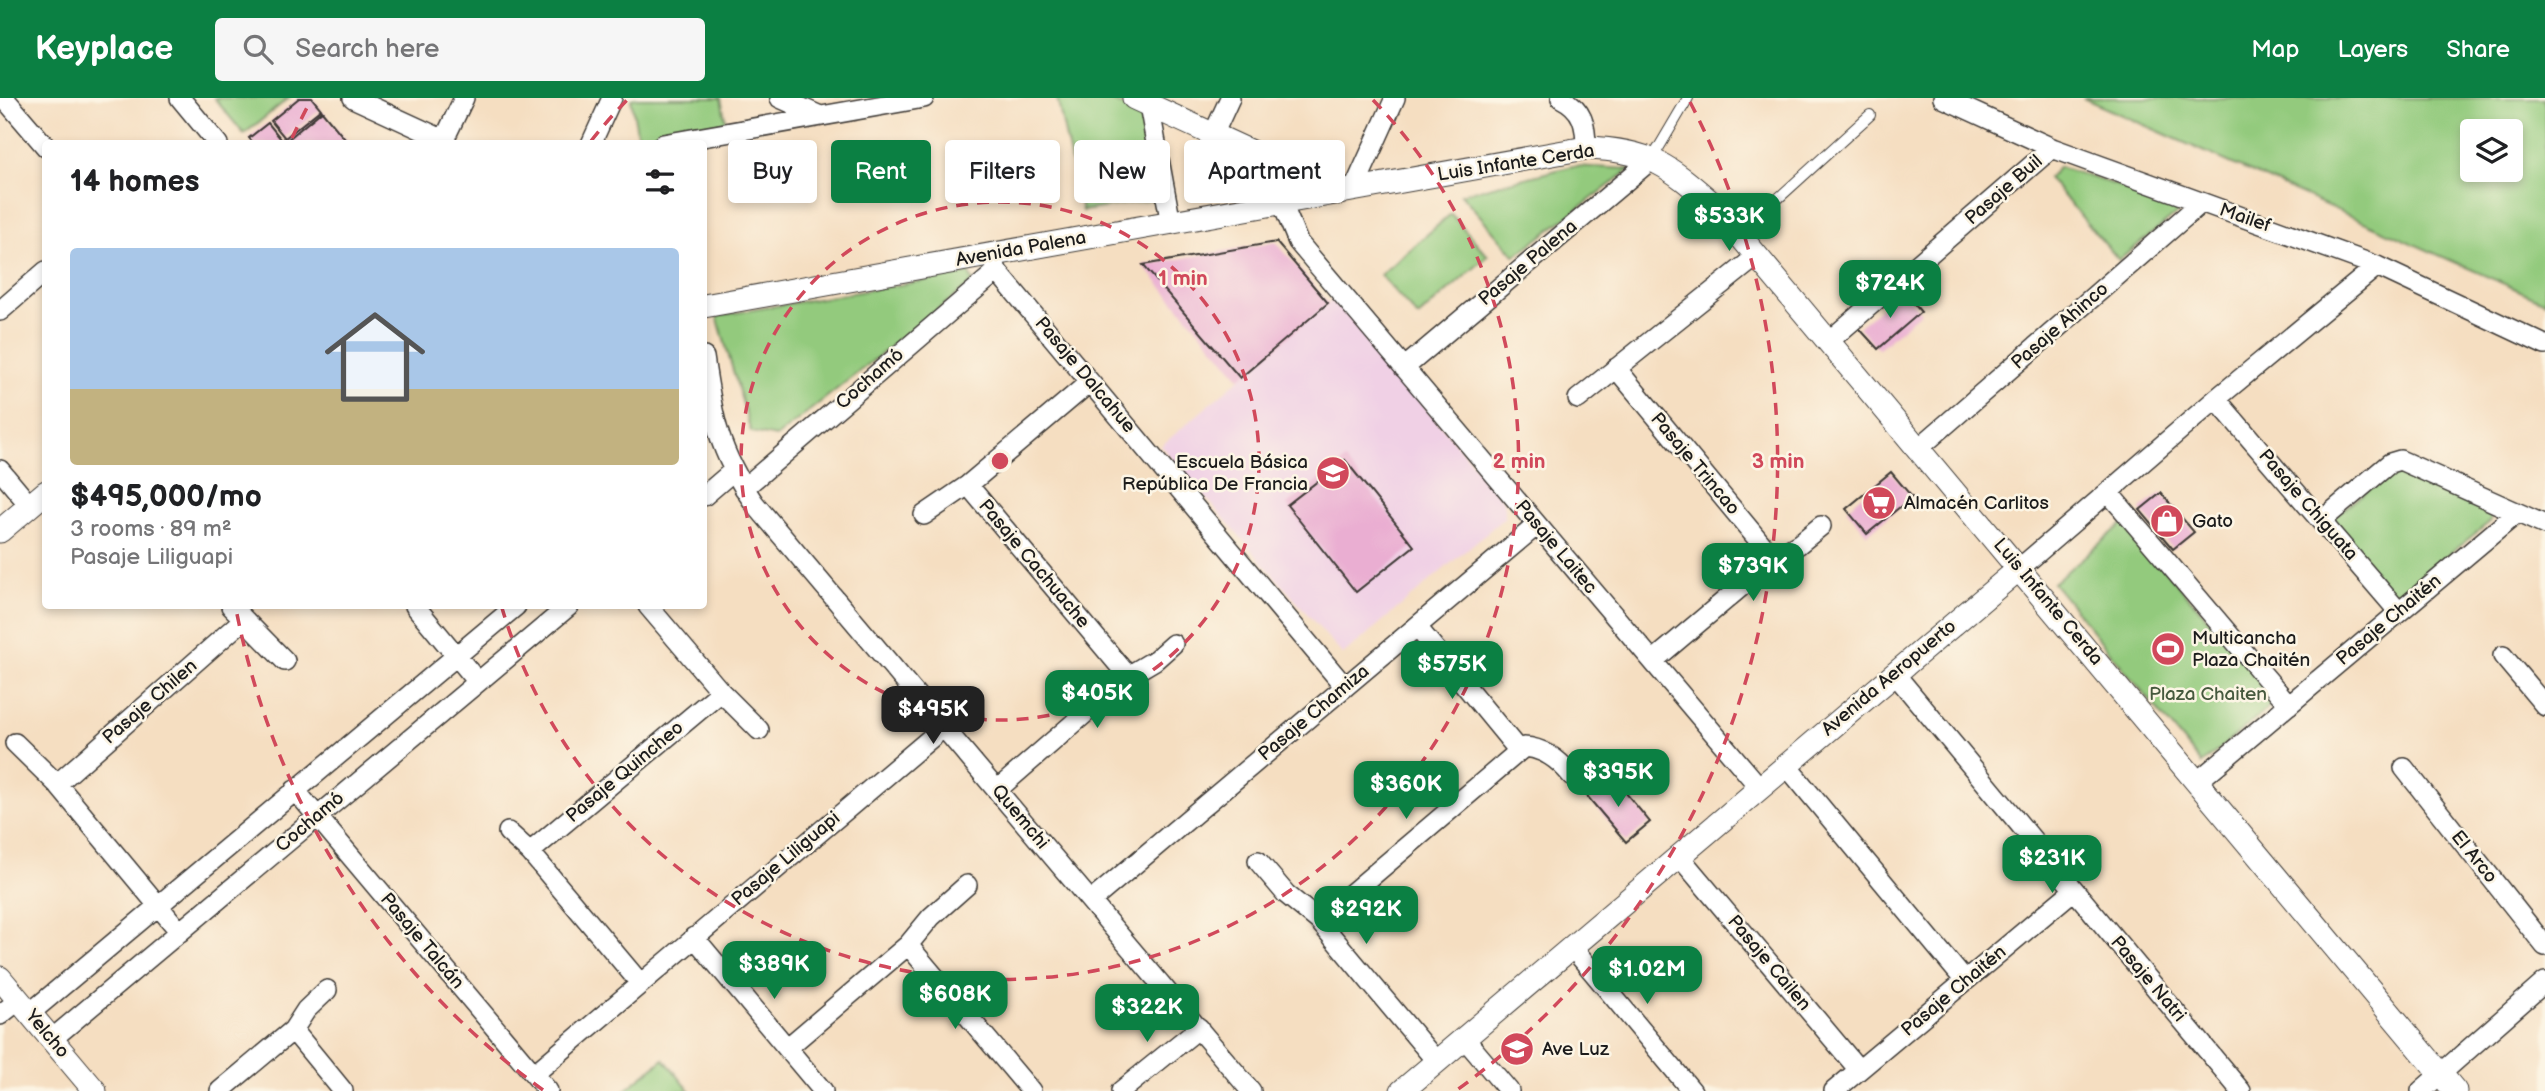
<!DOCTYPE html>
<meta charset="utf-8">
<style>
body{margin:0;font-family:"Balsamiq Sans",sans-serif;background:#f6f6f6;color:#202124;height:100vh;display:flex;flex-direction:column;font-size:26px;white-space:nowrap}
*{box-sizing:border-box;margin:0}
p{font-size:23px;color:#757577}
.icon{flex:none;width:38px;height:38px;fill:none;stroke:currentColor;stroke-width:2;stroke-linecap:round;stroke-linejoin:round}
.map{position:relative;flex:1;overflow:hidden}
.drawer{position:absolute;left:42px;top:42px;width:665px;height:469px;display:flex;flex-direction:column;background:#fff;border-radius:7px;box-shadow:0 4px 10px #0003}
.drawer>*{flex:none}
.banner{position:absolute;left:728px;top:42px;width:665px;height:63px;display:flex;gap:14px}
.controls{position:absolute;left:2460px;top:21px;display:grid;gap:14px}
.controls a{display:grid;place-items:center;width:63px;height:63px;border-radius:7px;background:#fff;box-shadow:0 4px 10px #0003;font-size:35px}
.price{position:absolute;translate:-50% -60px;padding:0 16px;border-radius:14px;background:#0b8043;color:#fff;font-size:23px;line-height:46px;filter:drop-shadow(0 2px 4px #0008)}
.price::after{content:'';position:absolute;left:50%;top:42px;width:21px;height:16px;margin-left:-10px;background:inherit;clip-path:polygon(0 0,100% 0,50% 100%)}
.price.selected{background:#222;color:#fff}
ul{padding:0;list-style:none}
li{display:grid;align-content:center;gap:14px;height:371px;padding:0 28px}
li+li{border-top:2px solid #e0e0e0}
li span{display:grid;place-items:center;height:217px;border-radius:7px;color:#555}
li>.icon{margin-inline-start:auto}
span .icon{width:126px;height:126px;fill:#fffc;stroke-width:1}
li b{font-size:30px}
h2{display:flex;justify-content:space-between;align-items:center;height:84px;padding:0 28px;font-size:30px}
.pill{padding:0 24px;border-radius:7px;background:#fff;box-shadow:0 4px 10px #0003;font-size:24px;line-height:63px}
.pill.selected{background:#0b8043;color:#fff}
header{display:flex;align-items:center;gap:42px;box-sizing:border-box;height:98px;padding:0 35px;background:#0b8043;color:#fff}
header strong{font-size:33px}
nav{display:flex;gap:38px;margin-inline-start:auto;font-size:24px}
.search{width:490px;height:63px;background:#f6f6f6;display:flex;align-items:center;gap:18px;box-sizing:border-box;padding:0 24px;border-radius:7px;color:#757577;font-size:26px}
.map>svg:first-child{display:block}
</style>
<header>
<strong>Keyplace</strong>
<div class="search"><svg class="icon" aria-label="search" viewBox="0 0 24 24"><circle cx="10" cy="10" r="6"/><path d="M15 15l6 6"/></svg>Search here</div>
<nav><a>Map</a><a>Layers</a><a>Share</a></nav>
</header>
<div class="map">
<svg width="2545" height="993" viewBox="0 0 2545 993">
<rect width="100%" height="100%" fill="#fcf5e5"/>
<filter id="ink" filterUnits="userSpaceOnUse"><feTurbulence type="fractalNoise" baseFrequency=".0143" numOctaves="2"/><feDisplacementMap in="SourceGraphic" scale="14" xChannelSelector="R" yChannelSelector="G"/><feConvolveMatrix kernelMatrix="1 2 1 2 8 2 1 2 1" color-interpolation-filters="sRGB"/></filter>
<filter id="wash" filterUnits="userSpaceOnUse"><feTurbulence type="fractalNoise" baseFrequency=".00686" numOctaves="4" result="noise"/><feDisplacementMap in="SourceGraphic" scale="28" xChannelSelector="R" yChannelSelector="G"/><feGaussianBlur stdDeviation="1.57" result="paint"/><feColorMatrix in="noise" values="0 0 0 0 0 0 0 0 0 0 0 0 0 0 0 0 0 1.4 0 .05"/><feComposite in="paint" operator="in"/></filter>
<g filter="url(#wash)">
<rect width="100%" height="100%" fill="#f5dec1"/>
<path fill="#f0d0e5" d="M1334,200l170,203 1,16 -162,138 -182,-209z"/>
<path fill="#93ca7d" stroke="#58734c" stroke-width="2" fill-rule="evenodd" d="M214,0h75l-45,36z
M638,0h83l6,30 -88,15 -8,-44z
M1057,0h47l41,17 14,84 -77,12z
M2083,0h462v204zM2473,33h38v39h-38z
M1573,68l58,3 -116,87 -54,-62z
M2059,69l126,40 -66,53 -71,-82z
M1451,116l37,42 -70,61 -38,-42z
M969,175l4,9 -197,155 -25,-5 -34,-116z
M2395,371l96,42v10l-98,77 -65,-77z
M2124,425l154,176 -76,65 -149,-181z
M664,961l26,32h-66z"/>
<g id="blocks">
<path fill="#eaaed2" d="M299,0h13l9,11 -36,29 -14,-17z
M322,13l27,33h-61l-2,-3z
M268,25l17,21h-31l-5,-6z
M1276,144l52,61 -88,75 -97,-113z
M1902,192l19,22 -43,37 -20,-22z
M1345,362l69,86 -58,46 -69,-87z
M1891,374l21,25 -45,37 -21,-25z
M2161,395l33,39 -21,17 -33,-39z
M1611,677l39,47 -24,20 -39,-46z"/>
</g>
</g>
<g filter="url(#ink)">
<use href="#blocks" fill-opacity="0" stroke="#3d3935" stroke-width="2"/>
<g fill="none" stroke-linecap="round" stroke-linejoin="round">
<g stroke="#3d3935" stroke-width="12">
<path id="service" d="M1652,61l36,-61
M1739,136l131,-119"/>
</g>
<g stroke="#3d3935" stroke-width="22">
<path id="minor" d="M4,0l42,49
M180,0l38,46
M353,0l91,42
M780,0l38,17
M1561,0c22,11 25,27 25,50
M1943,0l109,50 325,118 168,79
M1149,7l22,119
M1213,37l17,-37
M442,46l22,-46
M591,46l21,-46
M663,46l261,-46
M1353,93l42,-93
M1282,105l16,39 462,546
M992,155l5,18 348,416
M0,213l46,-40
M1829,243l223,-193
M704,259c9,62 14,93 50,146l497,588
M1404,270l248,-209
M1616,270l158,191
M1578,301l179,-143
M2216,301l183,213
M1919,350l282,-245
M0,372l30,36
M968,387l160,191
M744,390l253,-217
M2108,394l181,213
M704,398l29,-25
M924,417l44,-30 122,-103
M2321,423l69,-58 10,-3 145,65
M2020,470l196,-169 161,-133
M231,508l54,55
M415,508l63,76
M648,508l73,86 38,38
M1417,529l102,124
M2503,558l42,50
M1653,563l121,-102 25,-15 22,-18
M1895,576l346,417
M15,645l42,41 123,148
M1786,667l179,216
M2404,670l141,178
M2198,683l318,-267
M57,686l186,-164
M295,692l253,301
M997,692l131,-114 27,-16 18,-16
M508,734l22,20 110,131
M530,754l191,-160
M1679,758l180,214
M1258,763l28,33 33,27 118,141
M1091,803l446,-376
M1319,823l205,-174c20,1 36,14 48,29
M694,839l129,154
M908,847l123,146
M1572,849l120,144
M30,915l486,-407
M0,917l19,-15
M293,932l50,61
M1464,940l45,53
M52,941l517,-433
M787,950l121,-103 23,-28 36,-32
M534,976l410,-347
M220,993l73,-61 13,-20 21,-20
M1121,993l78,-63
M1834,993l240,-201
M2421,993l124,-109"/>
</g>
<g stroke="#3d3935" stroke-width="25">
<path id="tertiary" d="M1134,0l206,95
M704,208l882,-158c64,2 82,17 129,58l740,885
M0,433l46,-39
M0,880l95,113
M1402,993l618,-523"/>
</g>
<use href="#service" stroke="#fff" stroke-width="10"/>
<use href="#minor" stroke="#fff" stroke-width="19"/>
<use href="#tertiary" stroke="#fff" stroke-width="23"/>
</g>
</g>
<g fill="none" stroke="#d1495b" stroke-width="3.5" stroke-dasharray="12 9">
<circle cx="1000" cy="363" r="259"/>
<path d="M591 43A519 519 0 0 1 627 2M1373 2A519 519 0 1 1 502 510"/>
<path d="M543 992A778 778 0 0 1 236 511M292 40A778 778 0 0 1 310 4M1690 4A778 778 0 0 1 1457 992"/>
</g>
<defs>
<g id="school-disc" transform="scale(1.75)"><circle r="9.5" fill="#d1495b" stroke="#fcf5e5"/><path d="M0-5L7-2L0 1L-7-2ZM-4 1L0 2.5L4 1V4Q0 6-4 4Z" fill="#fff"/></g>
<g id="supermarket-disc" transform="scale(1.75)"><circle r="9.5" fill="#d1495b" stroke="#fcf5e5"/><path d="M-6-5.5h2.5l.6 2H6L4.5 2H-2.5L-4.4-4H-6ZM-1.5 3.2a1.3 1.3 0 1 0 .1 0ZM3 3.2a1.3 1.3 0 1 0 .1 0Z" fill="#fff"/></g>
<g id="shop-disc" transform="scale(1.75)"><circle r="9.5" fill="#d1495b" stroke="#fcf5e5"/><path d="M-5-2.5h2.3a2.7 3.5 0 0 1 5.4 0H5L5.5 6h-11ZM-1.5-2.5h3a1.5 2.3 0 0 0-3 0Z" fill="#fff"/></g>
<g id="stadium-disc" transform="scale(1.75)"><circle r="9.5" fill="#d1495b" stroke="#fcf5e5"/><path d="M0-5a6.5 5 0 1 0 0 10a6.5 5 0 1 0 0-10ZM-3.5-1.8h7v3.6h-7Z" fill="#fff"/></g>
</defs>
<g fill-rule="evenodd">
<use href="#school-disc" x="1333" y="375"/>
<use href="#supermarket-disc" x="1879" y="405"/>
<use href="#shop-disc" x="2167" y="423"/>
<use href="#stadium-disc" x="2168" y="551"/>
<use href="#school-disc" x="1517" y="951"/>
</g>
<g text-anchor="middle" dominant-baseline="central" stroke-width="5" stroke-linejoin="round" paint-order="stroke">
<g font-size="19" fill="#1c1c1c" stroke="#fcf5e5">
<text transform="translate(1516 65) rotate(-9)">Luis Infante Cerda</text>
<text transform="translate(2004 92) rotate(-41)">Pasaje Buil</text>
<text transform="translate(2245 120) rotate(19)">Mailef</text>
<text transform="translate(1021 151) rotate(-10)">Avenida Palena</text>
<text transform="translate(1528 165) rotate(-40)">Pasaje Palena</text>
<text transform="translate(2060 228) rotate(-41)">Pasaje Ahinco</text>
<text transform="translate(1085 277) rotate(50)">Pasaje Dalcahue</text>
<text transform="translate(870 281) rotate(-41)">Cochamó</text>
<text transform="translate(1695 366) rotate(50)">Pasaje Trincao</text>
<text transform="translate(2308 407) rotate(49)">Pasaje Chiguata</text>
<text transform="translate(1556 449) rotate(50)">Pasaje Laitec</text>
<text transform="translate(1034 466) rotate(50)">Pasaje Cachuache</text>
<text transform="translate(2048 504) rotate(50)">Luis Infante Cerda</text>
<text transform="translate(2389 522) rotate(-40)">Pasaje Chaitén</text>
<text transform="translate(1889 580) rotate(-40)">Avenida Aeropuerto</text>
<text transform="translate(150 604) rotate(-41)">Pasaje Chilen</text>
<text transform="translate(1314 615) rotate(-40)">Pasaje Chamiza</text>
<text transform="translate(625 674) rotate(-40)">Pasaje Quincheo</text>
<text transform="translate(1020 719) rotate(50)">Quemchi</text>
<text transform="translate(310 724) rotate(-40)">Cochamó</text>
<text transform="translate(2474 759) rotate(51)">El Arco</text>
<text transform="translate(786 761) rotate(-40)">Pasaje Liliguapi</text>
<text transform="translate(422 843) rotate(50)">Pasaje Talcán</text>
<text transform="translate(1769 865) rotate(50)">Pasaje Cailen</text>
<text transform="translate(2148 881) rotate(50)">Pasaje Natri</text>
<text transform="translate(1954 893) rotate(-40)">Pasaje Chaitén</text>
<text transform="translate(47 936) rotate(50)">Yelcho</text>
</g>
<g font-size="19" fill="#1c1c1c" stroke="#fcf5e5" text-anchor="start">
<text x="1308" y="364" text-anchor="end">Escuela Básica<tspan x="1308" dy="22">República De Francia</tspan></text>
<text x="1904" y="405">Almacén Carlitos</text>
<text x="2192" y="423">Gato</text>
<text x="2192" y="540">Multicancha<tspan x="2192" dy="22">Plaza Chaitén</tspan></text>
<text x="1542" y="951">Ave Luz</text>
</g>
<g font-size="19" fill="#46593e" stroke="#fcf5e5">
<text x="2208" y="596">Plaza Chaiten</text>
</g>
</g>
<circle cx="1000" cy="363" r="10" fill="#d1495b" stroke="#fcf5e5" stroke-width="3.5"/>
<g font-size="21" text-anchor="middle" font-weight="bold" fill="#d1495b" stroke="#fcf5e5" stroke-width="5" stroke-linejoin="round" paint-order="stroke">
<text x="1183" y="187">1 min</text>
<text x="1519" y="370">2 min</text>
<text x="1778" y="370">3 min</text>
</g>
</svg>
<div class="controls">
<a><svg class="icon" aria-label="layers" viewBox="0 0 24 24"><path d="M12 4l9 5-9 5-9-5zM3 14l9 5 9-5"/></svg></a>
</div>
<b class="price" style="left:1729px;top:155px">$533K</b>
<b class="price" style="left:1890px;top:222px">$724K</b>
<b class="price" style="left:1753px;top:505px">$739K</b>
<b class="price" style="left:1452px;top:603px">$575K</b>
<b class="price" style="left:1097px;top:632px">$405K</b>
<b class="price selected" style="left:933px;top:648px">$495K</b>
<b class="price" style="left:1618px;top:711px">$395K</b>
<b class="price" style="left:1406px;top:723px">$360K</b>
<b class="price" style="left:2052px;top:797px">$231K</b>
<b class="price" style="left:1366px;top:848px">$292K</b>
<b class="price" style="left:774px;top:903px">$389K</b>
<b class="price" style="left:1647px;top:908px">$1.02M</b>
<b class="price" style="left:955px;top:933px">$608K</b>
<b class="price" style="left:1147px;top:946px">$322K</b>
<div class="banner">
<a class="pill">Buy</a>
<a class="pill selected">Rent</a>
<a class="pill">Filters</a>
<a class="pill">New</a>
<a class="pill">Apartment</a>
</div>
<section class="drawer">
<h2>14 homes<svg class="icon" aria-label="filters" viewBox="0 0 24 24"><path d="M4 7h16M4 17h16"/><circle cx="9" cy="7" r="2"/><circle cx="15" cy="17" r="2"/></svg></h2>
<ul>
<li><span style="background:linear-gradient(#a9c7e8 65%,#c2b280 0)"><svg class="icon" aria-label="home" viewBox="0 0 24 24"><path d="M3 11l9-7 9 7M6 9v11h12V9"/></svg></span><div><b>$495,000/mo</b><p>3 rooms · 89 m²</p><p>Pasaje Liliguapi</p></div></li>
</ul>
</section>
</div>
